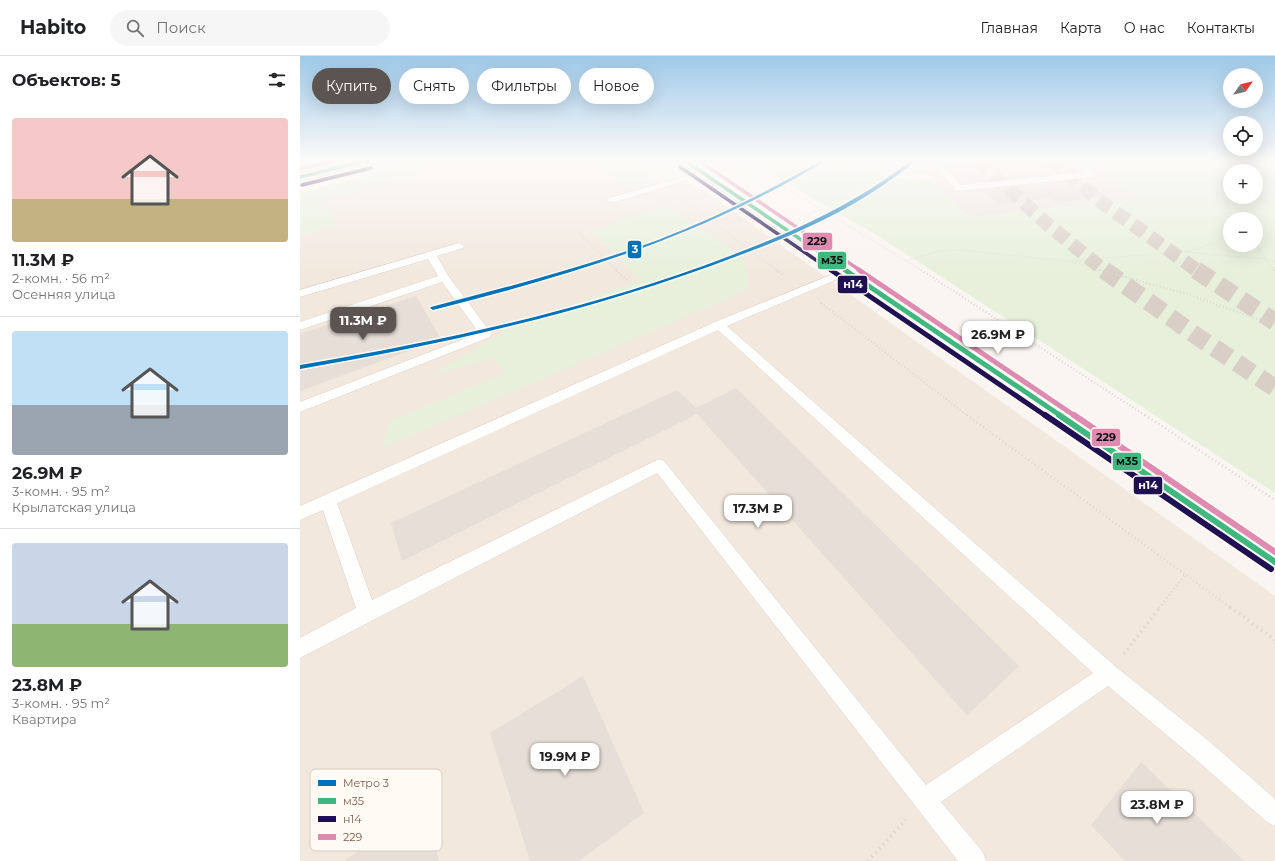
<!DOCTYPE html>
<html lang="ru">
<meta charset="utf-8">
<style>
body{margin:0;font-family:Montserrat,sans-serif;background:#f6f6f6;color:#202124;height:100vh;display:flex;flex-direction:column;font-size:15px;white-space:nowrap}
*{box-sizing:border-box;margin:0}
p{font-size:13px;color:#757577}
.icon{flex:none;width:22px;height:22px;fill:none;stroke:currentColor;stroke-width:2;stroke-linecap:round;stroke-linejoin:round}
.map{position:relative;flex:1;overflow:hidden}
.sheet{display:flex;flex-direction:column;background:#fff;width:300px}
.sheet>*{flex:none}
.guide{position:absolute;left:12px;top:12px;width:380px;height:36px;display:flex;gap:8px}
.needle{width:26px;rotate:56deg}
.buttons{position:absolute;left:923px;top:12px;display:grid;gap:8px}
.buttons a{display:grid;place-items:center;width:40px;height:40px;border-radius:50%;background:#fff;box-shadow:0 4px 16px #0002;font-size:20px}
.price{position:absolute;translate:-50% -34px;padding:0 9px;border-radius:8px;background:#fff;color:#222;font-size:13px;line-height:26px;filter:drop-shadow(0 1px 2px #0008)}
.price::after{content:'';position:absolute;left:50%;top:24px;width:12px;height:9px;margin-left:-6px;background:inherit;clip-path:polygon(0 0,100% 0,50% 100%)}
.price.on{background:#5c5450;color:#fff}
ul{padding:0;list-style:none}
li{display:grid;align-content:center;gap:8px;height:212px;padding:0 12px}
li+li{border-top:1px solid #e0e0e0}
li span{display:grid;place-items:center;height:124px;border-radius:4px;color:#555}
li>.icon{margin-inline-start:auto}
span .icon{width:72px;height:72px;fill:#fffc;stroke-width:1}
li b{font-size:17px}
h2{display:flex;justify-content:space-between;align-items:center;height:48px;padding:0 12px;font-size:17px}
.pill{padding:0 14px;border-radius:18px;background:#fff;box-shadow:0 4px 16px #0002;font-size:14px;line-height:36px}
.pill.on{background:#5c5450;color:#fff}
header{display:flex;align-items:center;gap:24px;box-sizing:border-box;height:56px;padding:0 20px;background:#fff;border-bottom:1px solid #e0e0e0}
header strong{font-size:19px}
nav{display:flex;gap:22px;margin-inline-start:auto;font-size:14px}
.search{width:280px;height:36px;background:#f6f6f6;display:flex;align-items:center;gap:10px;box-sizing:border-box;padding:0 14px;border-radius:22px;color:#757577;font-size:15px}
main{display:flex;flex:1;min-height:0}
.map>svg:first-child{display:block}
</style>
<header>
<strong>Habito</strong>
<div class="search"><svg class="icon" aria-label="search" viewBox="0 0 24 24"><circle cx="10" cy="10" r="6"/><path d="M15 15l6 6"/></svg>Поиск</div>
<nav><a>Главная</a><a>Карта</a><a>О нас</a><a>Контакты</a></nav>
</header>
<main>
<section class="sheet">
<h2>Объектов: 5<svg class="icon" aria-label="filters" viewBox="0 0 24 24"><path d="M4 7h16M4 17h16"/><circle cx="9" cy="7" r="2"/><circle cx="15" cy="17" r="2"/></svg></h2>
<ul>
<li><span style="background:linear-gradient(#f6c9c9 65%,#c2b280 0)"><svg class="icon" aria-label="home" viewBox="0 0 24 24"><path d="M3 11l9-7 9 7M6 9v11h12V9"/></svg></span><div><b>11.3M ₽</b><p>2-комн. · 56 m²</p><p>Осенняя улица</p></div></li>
<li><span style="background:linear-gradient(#bfe0f5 60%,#9aa5b1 0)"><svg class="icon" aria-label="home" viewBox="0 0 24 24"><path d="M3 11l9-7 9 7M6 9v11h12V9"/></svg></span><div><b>26.9M ₽</b><p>3-комн. · 95 m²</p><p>Крылатская улица</p></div></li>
<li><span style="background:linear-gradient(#c9d6e8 65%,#8fb573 0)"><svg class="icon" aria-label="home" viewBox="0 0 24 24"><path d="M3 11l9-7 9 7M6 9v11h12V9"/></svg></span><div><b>23.8M ₽</b><p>3-комн. · 95 m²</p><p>Квартира</p></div></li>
</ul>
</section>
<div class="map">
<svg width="975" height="805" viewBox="0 0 975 805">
<rect width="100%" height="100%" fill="#f9f5f0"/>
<path fill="#f2e8de" d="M176,104h105l10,4 39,27 29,-10 31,3 19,10 566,402v265h-975v-625l37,-11 -15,-25z"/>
<path fill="#ede5e0" d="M609,104h181l51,39 -167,18 -10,-4 -48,-52z"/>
<path fill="#e7f0db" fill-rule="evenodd" d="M127,104h49l-153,40 14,25 -37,11v-43z
M281,104h49l29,21 -29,10 -39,-27z
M484,104h42l88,21 17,-3 33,35 10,4 167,-18 -51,-39h185v333l-395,-256 -123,-71zM930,115h26v26h-26zM930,163h26v26h-26z
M367,149l78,53 4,31 -367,159 7,-27 116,-48 -12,-15 -64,18 81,-48 131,-48 -50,-49z"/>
<path fill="#e6ded7" d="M708,114l4,4 55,-4 3,2 -97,10 -7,-6z
M781,124l24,16 -50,7 -5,-5 -52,6 -16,-14z
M116,240l25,43 -141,52v-57z
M436,332l283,278 -52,49 -270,-301 -295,147 -11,-38 286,-133 19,18z
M283,620l61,137 -65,48h-49l-40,-128z
M841,706l103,99h-119l-34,-36z
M124,751l15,54h-95z"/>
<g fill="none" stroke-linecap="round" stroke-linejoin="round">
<path stroke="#d9cfc7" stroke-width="14" stroke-dasharray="14 7" stroke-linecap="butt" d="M678,104l68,63 59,48
M750,104l54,44 94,67"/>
<path stroke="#d9cfc7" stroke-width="18" stroke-dasharray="18 9" stroke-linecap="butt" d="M804,214l94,67 77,51
M896,214l79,52"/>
<g stroke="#d7d1cb" stroke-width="1">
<path id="service" d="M443,104h12l-140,42h-6l-1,-2 1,-2z
M546,104c17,-1 33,6 49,7 27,0 52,-7 78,-7l-1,2 -28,5 17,18 124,-13 -15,-12h9l18,14 -4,3 -134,14 -3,-1 -20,-21 -14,2h-29z
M159,187l5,3 -1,2 -26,8 12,21 43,57 -2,3 -190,75v-10l179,-69 -37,-51 -142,48v-8l138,-46 -10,-17 -128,38v-7z
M548,212l5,3 -1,2 -125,53 389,341 93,74 66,58v27l-8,-4 -74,-65 -85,-71 -167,116 42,50 3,9h-28l-301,-388 -357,185v-20l56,-30 -33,-98 -23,10v-14l415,-184zM418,274l375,343 -167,112 -262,-324 -5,-2 -287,141 -35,-97z"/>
</g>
<g stroke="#d9d2cb" stroke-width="1">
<path id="secondary" d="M55,104h20l-2,3 -73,18v-8z
M378,104h14l583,388v25l-9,-3z"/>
</g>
<path stroke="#dcd5d0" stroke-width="1.5" stroke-dasharray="0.5 2" stroke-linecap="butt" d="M343,104l11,8
M88,112l33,-8
M461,117l162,98
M384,143l67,52
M506,159l16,-6
M956,174l19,-11
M278,176l39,39
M464,184l-13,11 27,20
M956,188l9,15 10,2
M886,196l44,-13
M609,204l30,-9 20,-1 109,11 35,10
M770,205l114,-9 81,7 10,12"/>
<path stroke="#dcd5d0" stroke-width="2" stroke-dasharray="1 2.5" stroke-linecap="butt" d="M316,214l12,11
M476,214l9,6
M621,214l225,146
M799,214l85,23 91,32
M974,214l1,1
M521,247l147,113"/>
<path stroke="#dcd5d0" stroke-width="2.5" stroke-dasharray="1 3" stroke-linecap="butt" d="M667,359l264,193
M845,359l130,85
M859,552l26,-33"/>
<path stroke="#dcd5d0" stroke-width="3.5" stroke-dasharray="1.5 4" stroke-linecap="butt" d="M930,551l45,33
M824,598l36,-47
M568,805l38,-41"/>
<use href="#service" fill="#fefefd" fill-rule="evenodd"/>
<use href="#secondary" fill="#fefefd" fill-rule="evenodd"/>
<g stroke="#fffaf3" stroke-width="5.5">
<path id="bus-1-far2" d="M384,104l163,111
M0,121l69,-17"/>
</g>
<g stroke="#fffaf3" stroke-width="8">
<path id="bus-1-far1" d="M545,214l216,146"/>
</g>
<g stroke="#fffaf3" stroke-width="10">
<path id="bus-1" d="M759,359l216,147"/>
</g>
<g stroke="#fffaf3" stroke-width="5.5">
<path id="bus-2-far2" d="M380,111l152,104
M2,129l69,-17"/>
</g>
<g stroke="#fffaf3" stroke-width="8">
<path id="bus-2-far1" d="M531,214l215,146"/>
</g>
<g stroke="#fffaf3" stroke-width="10">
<path id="bus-2" d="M745,359l226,154"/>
</g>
<g stroke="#fffaf3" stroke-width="5.5">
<path id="bus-3-far2" d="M398,104l163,111
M0,113l36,-9"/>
</g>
<g stroke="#fffaf3" stroke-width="8">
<path id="bus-3-far1" d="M559,214l216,146"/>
</g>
<g stroke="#fffaf3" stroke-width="10">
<path id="bus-3" d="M774,359l201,137"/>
</g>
<use href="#bus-1-far2" stroke="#40b781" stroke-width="3.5"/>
<use href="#bus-1-far1" stroke="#40b781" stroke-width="5"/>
<use href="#bus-1" stroke="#40b781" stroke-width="6"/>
<use href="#bus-2-far2" stroke="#1f1051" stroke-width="3.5"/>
<use href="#bus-2-far1" stroke="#1f1051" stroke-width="5"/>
<use href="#bus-2" stroke="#1f1051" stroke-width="6"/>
<use href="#bus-3-far2" stroke="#de8ab1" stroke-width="3.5"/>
<use href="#bus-3-far1" stroke="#de8ab1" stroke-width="5"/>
<use href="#bus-3" stroke="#de8ab1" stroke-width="6"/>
<g stroke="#fffaf3" stroke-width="3">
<path id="metro-1" d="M522,104h4c-6,5 -14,9 -21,13 -16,9 -33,18 -51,27 -101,51 -211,82 -321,110l-3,-2 1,-1c77,-20 153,-40 227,-67 57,-22 111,-49 164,-80z
M612,104h4c-10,10 -23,18 -34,26 -44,30 -93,51 -142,69 -143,55 -290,88 -440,114v-4c137,-23 272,-52 403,-99 76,-28 144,-56 209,-106z"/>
</g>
<use href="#metro-1" fill="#0072ba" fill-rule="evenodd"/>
</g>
<linearGradient id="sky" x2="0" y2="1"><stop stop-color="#9ec9e9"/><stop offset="0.48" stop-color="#fcfaf8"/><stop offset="1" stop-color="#fcfaf8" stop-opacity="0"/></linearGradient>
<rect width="975" height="217" fill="url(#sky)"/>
<rect x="10" y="713" width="132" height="82" rx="6" fill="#fffaf3" stroke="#d7cbc1" stroke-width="1"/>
<rect x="18" y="724" width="18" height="6" fill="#0072ba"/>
<rect x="18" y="742" width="18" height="6" fill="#40b781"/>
<rect x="18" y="760" width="18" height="6" fill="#1f1051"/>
<rect x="18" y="778" width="18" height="6" fill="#de8ab1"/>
<g font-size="11" fill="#7a5c4d">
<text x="43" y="731">Метро 3</text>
<text x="43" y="749">м35</text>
<text x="43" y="767">н14</text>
<text x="43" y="785">229</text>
</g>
<g stroke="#fffaf3" stroke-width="1.5">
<rect x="502" y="176" width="31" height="19" rx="4" fill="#de8ab1"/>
<rect x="327" y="184" width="15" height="19" rx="4" fill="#0072ba"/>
<rect x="517" y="195" width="30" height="19" rx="4" fill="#40b781"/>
<rect x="537" y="219" width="31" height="19" rx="4" fill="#1f1051"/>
<rect x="791" y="372" width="30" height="19" rx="4" fill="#de8ab1"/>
<rect x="812" y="396" width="30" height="19" rx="4" fill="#40b781"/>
<rect x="833" y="420" width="30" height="19" rx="4" fill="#1f1051"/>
</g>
<g font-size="11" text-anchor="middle" font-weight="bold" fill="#fff">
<text x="335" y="197">3</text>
<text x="553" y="232">н14</text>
<text x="848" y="433">н14</text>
</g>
<g font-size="11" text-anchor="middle" font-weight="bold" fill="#111">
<text x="517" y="189">229</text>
<text x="532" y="208">м35</text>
<text x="806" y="385">229</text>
<text x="827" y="409">м35</text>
</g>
</svg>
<div class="buttons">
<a><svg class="needle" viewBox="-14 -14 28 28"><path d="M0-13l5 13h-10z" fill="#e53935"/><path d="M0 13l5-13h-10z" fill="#757577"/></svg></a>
<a><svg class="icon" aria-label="locate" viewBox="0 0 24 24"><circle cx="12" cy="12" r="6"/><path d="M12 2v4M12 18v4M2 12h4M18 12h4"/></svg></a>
<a>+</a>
<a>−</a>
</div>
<b class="price on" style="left:63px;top:285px">11.3M ₽</b>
<b class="price" style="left:698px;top:299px">26.9M ₽</b>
<b class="price" style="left:458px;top:473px">17.3M ₽</b>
<b class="price" style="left:265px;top:721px">19.9M ₽</b>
<b class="price" style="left:857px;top:769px">23.8M ₽</b>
<div class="guide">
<a class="pill on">Купить</a>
<a class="pill">Снять</a>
<a class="pill">Фильтры</a>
<a class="pill">Новое</a>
</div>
</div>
</main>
